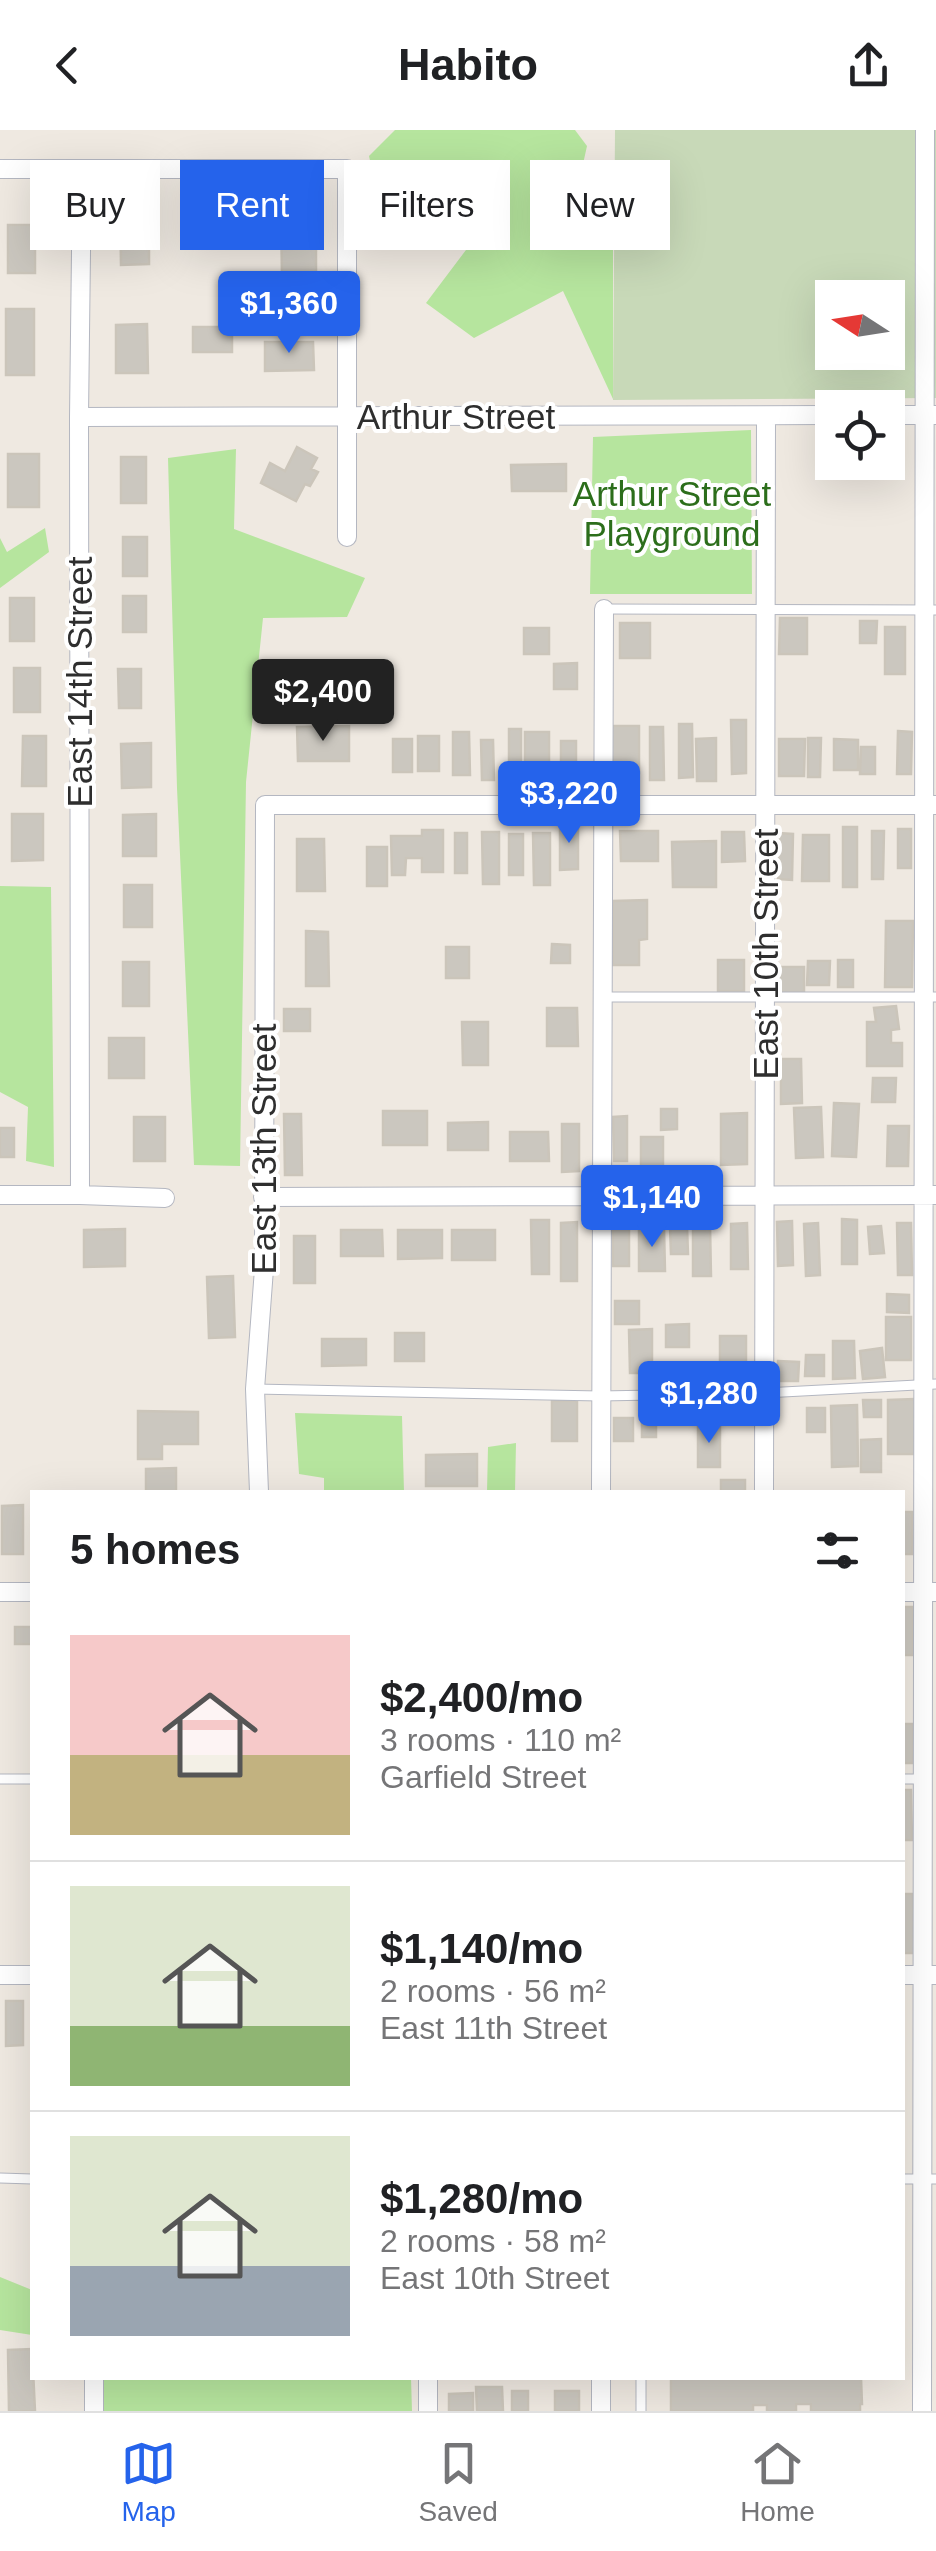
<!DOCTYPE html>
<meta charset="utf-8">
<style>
body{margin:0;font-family:Helvetica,sans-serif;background:#f6f6f6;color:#202124;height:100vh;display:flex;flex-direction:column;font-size:38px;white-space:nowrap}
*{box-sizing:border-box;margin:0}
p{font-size:32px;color:#757577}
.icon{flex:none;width:55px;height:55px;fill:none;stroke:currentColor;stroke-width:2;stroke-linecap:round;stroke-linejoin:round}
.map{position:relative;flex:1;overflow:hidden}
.side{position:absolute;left:30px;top:1360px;width:875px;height:890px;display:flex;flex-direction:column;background:#fff;border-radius:0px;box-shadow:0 10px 40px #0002}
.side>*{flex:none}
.top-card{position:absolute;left:30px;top:30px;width:878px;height:90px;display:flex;gap:20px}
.needle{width:65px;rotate:282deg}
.controls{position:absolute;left:815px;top:150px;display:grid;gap:20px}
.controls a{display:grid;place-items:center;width:90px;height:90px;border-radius:0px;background:#fff;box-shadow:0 10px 40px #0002;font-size:50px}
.price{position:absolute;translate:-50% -85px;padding:0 22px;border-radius:10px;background:#2563eb;color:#fff;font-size:32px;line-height:65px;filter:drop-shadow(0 2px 5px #0008)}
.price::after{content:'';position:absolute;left:50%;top:60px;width:30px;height:22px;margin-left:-15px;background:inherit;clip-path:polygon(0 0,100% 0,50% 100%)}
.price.selected{background:#222;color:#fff}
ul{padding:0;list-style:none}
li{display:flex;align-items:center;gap:30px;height:250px;padding:0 40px}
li+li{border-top:2px solid #e0e0e0}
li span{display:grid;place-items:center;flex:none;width:280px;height:200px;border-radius:0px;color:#555}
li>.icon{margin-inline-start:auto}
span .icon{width:120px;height:120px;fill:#fffc;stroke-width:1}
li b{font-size:42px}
h2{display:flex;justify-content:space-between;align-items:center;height:120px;padding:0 40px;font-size:42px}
.chip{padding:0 35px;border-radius:0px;background:#fff;box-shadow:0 10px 40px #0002;font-size:35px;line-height:90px}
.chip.selected{background:#2563eb;color:#fff}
header{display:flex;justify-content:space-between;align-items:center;height:130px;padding:0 40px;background:#fff;font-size:45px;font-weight:700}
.menu{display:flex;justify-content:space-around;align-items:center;height:140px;border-top:2px solid #e0e0e0;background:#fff;font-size:28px;color:#757577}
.menu a{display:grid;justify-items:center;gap:5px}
.menu .selected{color:#2563eb}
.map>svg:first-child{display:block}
</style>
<header><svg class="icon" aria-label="back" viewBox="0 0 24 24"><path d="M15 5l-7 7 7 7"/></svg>Habito<svg class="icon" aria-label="share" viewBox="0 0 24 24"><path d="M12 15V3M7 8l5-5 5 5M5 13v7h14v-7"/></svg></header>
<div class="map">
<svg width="936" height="2281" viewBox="0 0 936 2281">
<rect width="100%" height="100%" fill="#efe9e1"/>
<path fill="#b6e59e" d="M395,0h180l12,16 -10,45 36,14v194l-50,-108 -89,47 -48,-35 46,-61 -87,-13 -16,-73z
M751,300l1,164h-162l3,-157z
M236,319l-2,80 131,49 -18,39 -84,1 -17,164 -6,384 -46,-1 -17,-377 -9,-330z
M45,398l4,24 -49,36v-50l7,14z
M0,756l51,1 3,280 -28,-6 2,-54 -28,-15z
M295,1283l107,3 2,76h-80v-14l-25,-4z
M516,1313l-1,49h-28l1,-45z
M0,2147l32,13v45l-32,-5z
M103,2248h308l1,33h-309z"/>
<path fill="#c8d9b8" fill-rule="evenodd" d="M615,0h321v268l-323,2zM832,168h56v54h-56z"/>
<path fill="#cbc7bf" stroke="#cbc5ba" stroke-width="2.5" d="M120,68h29v66l-28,1z
M197,82h49v26h-49z
M281,88h35v58h-34z
M8,95h27v48h-27z
M6,179h28v66h-28z
M147,194l1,49h-32v-48z
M193,197h39v25h-39z
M265,212h48l1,28 -49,1z
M297,317l20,11 -6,11 7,3 -8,14 -5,-2 -9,17 -35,-18 9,-20 15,8z
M8,324h31v53h-31z
M121,327h25v46h-25z
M566,334v27h-54l-1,-26z
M123,407h24v39h-24z
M123,466h23v36h-23z
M10,468h24v43h-24z
M780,488h27v36h-28z
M860,491h17l-1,22h-16z
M620,493h30v35h-30z
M885,497h20v47h-20z
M524,498h25v26h-25z
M577,533v26h-23v-25z
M14,538h26v44h-26z
M118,539h23v39h-22z
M731,590h15v53l-14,1z
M679,594h13l1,53 -14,1z
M349,596v35h-51l-1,-34z
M612,596h27v47h-27z
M650,597h13l1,53h-14z
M509,599h12v51h-12z
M898,601l14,1 -1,42h-14z
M453,602h16l1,43h-17z
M525,602h24v46h-24z
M23,606h23v50h-24z
M418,606h21v35h-21z
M716,608v43h-19l-1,-42z
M808,608h13l-1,39h-12z
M393,609h19v33h-19z
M779,609h26l-1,37h-25z
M834,609l24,1v30h-24z
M481,610h12l1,40h-12z
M561,611h15v43h-15z
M151,613v44l-29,1 -1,-44z
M861,617h14v27h-15z
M12,684h31v46l-31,1z
M156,684v42h-33v-41z
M560,692h18v47l-18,1z
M843,697h14v60h-14z
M898,699h13v39h-13z
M422,700h21v42h-21v-14h-16l-1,17h-13l-1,-39h31z
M620,701h38v30h-37z
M872,701h12l-1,48h-11z
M482,702h17v52h-16z
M722,702h22l1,29 -23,1z
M455,703h12v40h-12z
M533,703h17v52h-16z
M778,703l15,1 -1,46 -14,-1z
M509,704h14v41h-14z
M803,705h26v46h-27z
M297,709h27l1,52h-28z
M716,711v46h-43l-1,-45z
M367,717h20v39h-20z
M124,755h28v42h-28z
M647,770v39l-8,1v25h-26v-64z
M886,791h27l-1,66h-27z
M306,801l22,1 1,54h-23z
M552,814l18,1v18h-19z
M446,817h23v31h-23z
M718,830h26v31h-26z
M838,830h15v27h-15z
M808,831h22l-1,24h-22z
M123,832h26v44h-26z
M779,837h25v25h-25z
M896,876l3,23 -8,1v13h11v23h-35v-44h9l-2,-14z
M547,878h30l1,38h-31z
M284,879h26v22h-26z
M462,892h26v43h-25z
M109,908h35v40h-35z
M781,929h20l1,44 -21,1z
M873,948h23l-1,24h-23z
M834,973l25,1 -3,53 -24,-1z
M821,977l2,50 -27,1 -2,-50z
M661,979h16v20l-16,1z
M383,981h44v34h-44z
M747,983v51l-26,1v-51z
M284,984h17l1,61h-17z
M627,986v45h-13l-1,-44z
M134,987h31v44h-31z
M488,992v28h-40v-27z
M562,994h17v47l-17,1z
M888,996h21l-1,40h-21z
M0,998h14v29h-14z
M510,1002h38l1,29h-39z
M641,1007h22v35l-22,1z
M842,1089l15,1v44h-15z
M531,1090h18v54h-17z
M792,1091l1,44 -15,1 -1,-44z
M577,1092v59h-16v-58z
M747,1093l1,46h-17v-45z
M818,1093l2,52 -14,1 -2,-52z
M897,1093h14l1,52h-14z
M613,1094h16v42h-16z
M693,1094h17l1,52h-18z
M670,1096h17l1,28h-17z
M881,1096l3,27 -14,1 -2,-27z
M639,1098h25l1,43h-26z
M125,1099v37l-41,1v-37z
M341,1100h41l1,26h-42z
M398,1100h44v28l-44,1z
M452,1100h43v30h-43z
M294,1106h21v47h-21z
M233,1146l2,61 -26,1 -2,-61z
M887,1164l22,1v18l-22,-1z
M615,1171h24v23h-24z
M886,1187h25v43h-25z
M689,1194v23h-23v-22z
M652,1199v44h-22l-1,-43z
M395,1203h29v28h-29z
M720,1206h26v40h-26z
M322,1209h44v26l-44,1z
M833,1211h21l1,37 -22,1z
M882,1218l3,29 -22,2 -3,-28z
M806,1225h18v21h-19z
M778,1231l21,1 -1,19h-20z
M914,1269v55h-26v-54z
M863,1270h18v17h-17z
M552,1271h25v40h-25z
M857,1275l1,61 -26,1 -1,-61z
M807,1278h18v24h-18z
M138,1281l60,1v32h-36v15h-24z
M642,1286h14v21h-14z
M614,1288h19v23h-19z
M698,1294h22v43h-22z
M881,1309v33h-20v-32z
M477,1324v32h-51v-31z
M176,1338v24h-30v-23z
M721,1350h24v12h-24z
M23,1375v49h-21v-48z
M902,1382h10v42h-10z
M902,1477h11v48h-11z
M15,1497h17v17h-17z
M902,1594h11v39h-11z
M902,1660h9l1,50h-10z
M902,1764h11l1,59h-12z
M6,1871h17v44l-17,1z
M32,2219l3,62h-26l-1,-61z
M671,2248h190l1,26h-2v7h-49v-7h-15v7h-29v-6h-14v6h-82z
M476,2257h26l1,24h-26z
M512,2261h16v20h-16z
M555,2261h24v20h-24z
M473,2263v18h-24v-17z"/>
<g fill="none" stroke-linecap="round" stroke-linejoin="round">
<g stroke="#b4b7c1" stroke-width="11">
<path id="lane" d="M604,479l332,1
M604,867h332
M255,1259l345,7 164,-3 172,-9
M0,1649h32
M902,1649h21
M0,2048l32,1
M902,2049h34
M641,2248v33"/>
</g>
<g stroke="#b4b7c1" stroke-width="20">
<path id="street" d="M0,39h347v368
M888,285h48
M79,287l753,-2
M0,1065h80l85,3
M80,1065l-1,-778 3,-248
M263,1067l673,-2
M259,1362l-4,-103 9,-120 1,-464h671
M601,1362l3,-883
M764,1362l2,-1076
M0,1462h32
M902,1462h34
M0,1845h32
M902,1845h34
M94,2281v-33
M428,2281v-33
M601,2281v-33
M922,2281l3,-2281"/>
</g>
<use href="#lane" stroke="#fff" stroke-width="9"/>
<use href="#street" stroke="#fff" stroke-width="18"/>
</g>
<g text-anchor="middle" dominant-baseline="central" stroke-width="8" stroke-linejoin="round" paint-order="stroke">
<g font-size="35" fill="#2e2e2e" stroke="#fff">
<text x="456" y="286">Arthur Street</text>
<text transform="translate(79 552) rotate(-90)">East 14th Street</text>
<text transform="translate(765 824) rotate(-90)">East 10th Street</text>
<text transform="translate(263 1019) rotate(-90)">East 13th Street</text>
</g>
<g font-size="35" fill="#2c6e1b" stroke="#fff">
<text x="672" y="363">Arthur Street<tspan x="672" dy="40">Playground</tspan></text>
</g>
</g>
</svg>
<div class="controls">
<a><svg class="needle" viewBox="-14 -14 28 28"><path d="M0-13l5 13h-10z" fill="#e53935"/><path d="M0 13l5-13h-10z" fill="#757577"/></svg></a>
<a><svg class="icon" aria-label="locate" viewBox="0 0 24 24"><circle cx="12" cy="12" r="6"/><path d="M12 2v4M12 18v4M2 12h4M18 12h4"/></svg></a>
</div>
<b class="price" style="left:289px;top:226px">$1,360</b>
<b class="price selected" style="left:323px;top:614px">$2,400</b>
<b class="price" style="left:569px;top:716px">$3,220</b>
<b class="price" style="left:652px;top:1120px">$1,140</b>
<b class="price" style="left:709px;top:1316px">$1,280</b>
<div class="top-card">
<a class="chip">Buy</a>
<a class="chip selected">Rent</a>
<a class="chip">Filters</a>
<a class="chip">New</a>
</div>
<section class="side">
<h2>5 homes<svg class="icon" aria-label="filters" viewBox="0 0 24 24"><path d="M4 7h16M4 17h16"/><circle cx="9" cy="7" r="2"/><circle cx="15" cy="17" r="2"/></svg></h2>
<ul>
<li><span style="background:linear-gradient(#f6c9c9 60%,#c2b280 0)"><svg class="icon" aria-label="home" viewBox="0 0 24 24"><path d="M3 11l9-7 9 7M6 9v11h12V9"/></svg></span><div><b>$2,400/mo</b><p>3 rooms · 110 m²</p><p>Garfield Street</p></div></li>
<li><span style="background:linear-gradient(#dfe7d0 70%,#8fb573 0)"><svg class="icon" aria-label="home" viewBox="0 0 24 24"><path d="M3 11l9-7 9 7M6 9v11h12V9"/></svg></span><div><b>$1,140/mo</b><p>2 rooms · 56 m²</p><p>East 11th Street</p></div></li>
<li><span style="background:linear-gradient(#dfe7d0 65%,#9aa5b1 0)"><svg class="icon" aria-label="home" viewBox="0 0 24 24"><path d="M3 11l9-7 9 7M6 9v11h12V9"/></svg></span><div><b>$1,280/mo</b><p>2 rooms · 58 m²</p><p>East 10th Street</p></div></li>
</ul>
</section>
</div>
<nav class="menu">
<a class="selected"><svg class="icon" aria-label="map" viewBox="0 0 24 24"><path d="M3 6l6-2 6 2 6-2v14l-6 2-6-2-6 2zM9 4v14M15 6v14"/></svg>Map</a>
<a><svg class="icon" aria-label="saved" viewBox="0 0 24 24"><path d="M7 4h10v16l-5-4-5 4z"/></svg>Saved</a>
<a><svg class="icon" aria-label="home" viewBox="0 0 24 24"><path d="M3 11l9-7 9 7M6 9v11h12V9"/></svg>Home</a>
</nav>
